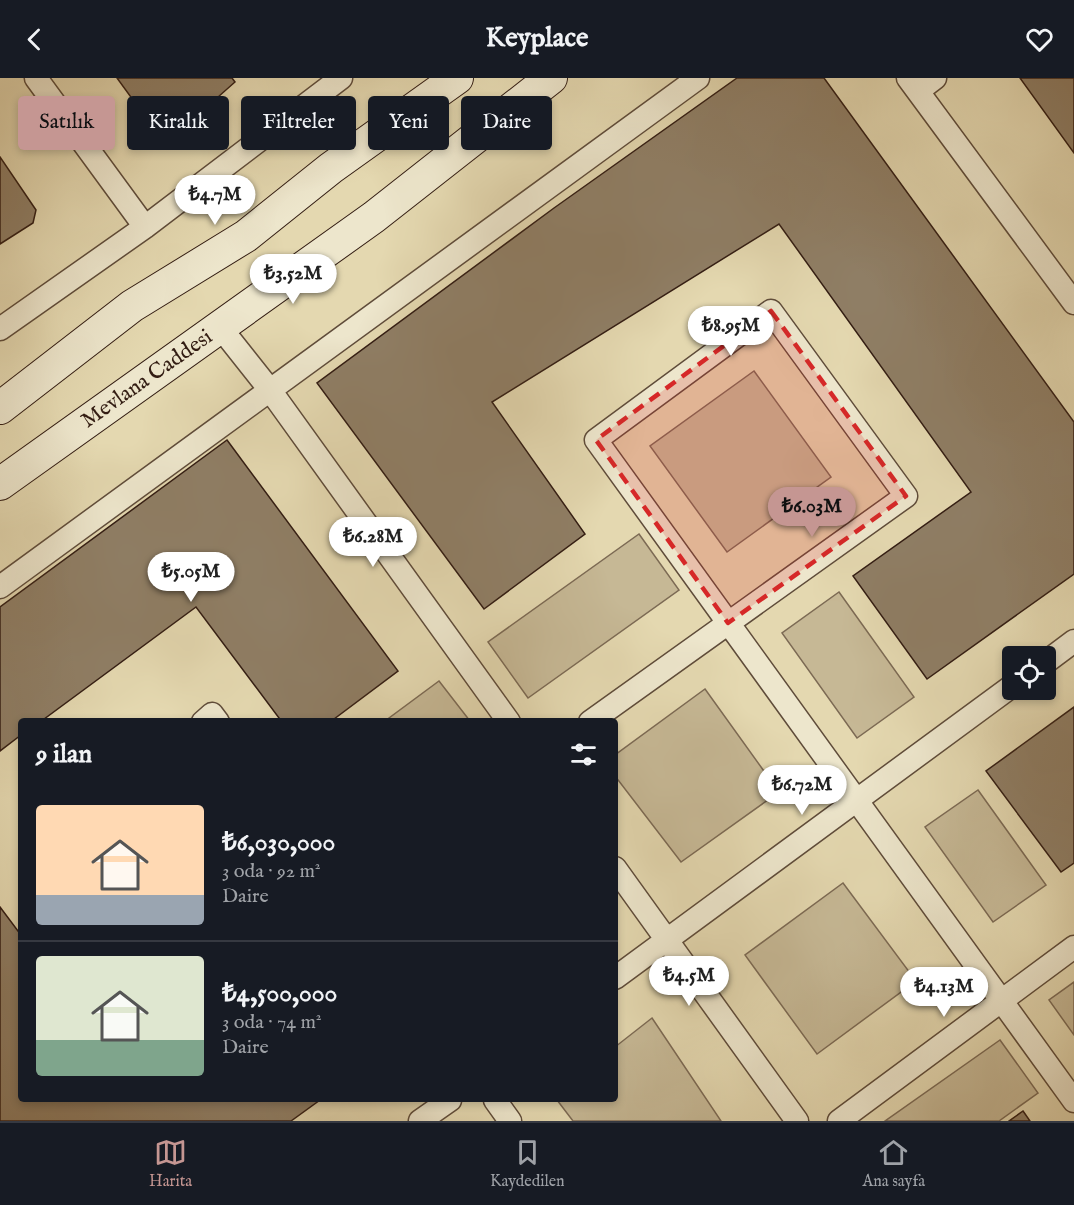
<!DOCTYPE html>
<html lang="tr">
<meta charset="utf-8">
<style>
body{margin:0;font-family:"IM FELL English",serif;background:#242831;color:#f1f3f6;height:100vh;display:flex;flex-direction:column;font-size:22px;white-space:nowrap}
*{box-sizing:border-box;margin:0}
p{font-size:20px;color:#9ea1a6}
.icon{flex:none;width:33px;height:33px;fill:none;stroke:currentColor;stroke-width:2;stroke-linecap:round;stroke-linejoin:round}
.map{position:relative;flex:1;overflow:hidden}
.details{position:absolute;left:18px;top:640px;width:600px;height:384px;display:flex;flex-direction:column;background:#171b24;border-radius:6px;box-shadow:0 3px 9px #0003}
.details>*{flex:none}
.guide{position:absolute;left:18px;top:18px;width:600px;height:54px;display:flex;gap:12px}
.fabs{position:absolute;left:1002px;top:568px;display:grid;gap:12px}
.fabs a{display:grid;place-items:center;width:54px;height:54px;border-radius:6px;background:#171b24;box-shadow:0 3px 9px #0003;font-size:30px}
.price{position:absolute;translate:-50% -51px;padding:0 14px;border-radius:21px;background:#fff;color:#222;font-size:20px;line-height:39px;filter:drop-shadow(0 2px 3px #0008)}
.price::after{content:'';position:absolute;left:50%;top:36px;width:18px;height:14px;margin-left:-9px;background:inherit;clip-path:polygon(0 0,100% 0,50% 100%)}
.price.selected{background:#c59692;color:#111}
ul{padding:0;list-style:none}
li{display:flex;align-items:center;gap:18px;height:150px;padding:0 18px}
li+li{border-top:2px solid #363941}
li span{display:grid;place-items:center;flex:none;width:168px;height:120px;border-radius:6px;color:#555}
li>.icon{margin-inline-start:auto}
span .icon{width:72px;height:72px;fill:#fffc;stroke-width:1}
li b{font-size:26px}
h2{display:flex;justify-content:space-between;align-items:center;height:72px;padding:0 18px;font-size:26px}
.tag{padding:0 21px;border-radius:6px;background:#171b24;box-shadow:0 3px 9px #0003;font-size:21px;line-height:54px}
.tag.selected{background:#c59692;color:#111}
header{display:flex;justify-content:space-between;align-items:center;height:78px;padding:0 18px;background:#171b24;font-size:27px;font-weight:700}
.dock{display:flex;justify-content:space-around;align-items:center;height:84px;border-top:2px solid #363941;background:#171b24;font-size:16px;color:#9ea1a6}
.dock a{display:grid;justify-items:center;gap:3px}
.dock .selected{color:#c59692}
.map>svg:first-child{display:block}
</style>
<header><svg class="icon" aria-label="back" viewBox="0 0 24 24"><path d="M15 5l-7 7 7 7"/></svg>Keyplace<svg class="icon" aria-label="heart" viewBox="0 0 24 24"><path d="M12 20l-8-8c-3-5 5-10 8-4 3-6 11-1 8 4z"/></svg></header>
<div class="map">
<svg width="1074" height="1043" viewBox="0 0 1074 1043">
<rect width="100%" height="100%" fill="#e4d8b0"/>
<filter id="stains"><feTurbulence type="fractalNoise" baseFrequency=".00333" numOctaves="4"/><feColorMatrix values="0 0 0 0 .2 0 0 0 0 .09 0 0 0 0 .02 0 0 0 .5 -.17"/></filter>
<radialGradient id="worn" r=".72"><stop offset=".6" stop-color="#630" stop-opacity="0"/><stop offset="1" stop-color="#630" stop-opacity=".3"/></radialGradient>
<path fill="#c6b895" stroke="#7c6a54" stroke-width="1.5" d="M754,293l77,106 -104,75 -77,-106z
M639,456l40,56 -151,108 -40,-56z
M839,514l75,105 -57,41 -75,-105z
M439,603l31,40h-85z
M705,611l74,103 -98,70 -66,-86v-21z
M978,712l68,95 -53,37 -68,-95z
M843,805l73,98 -99,73 -72,-99z
M1074,904v53l-25,-35z
M652,940l69,103h-148l-16,-21h58v-53z
M1000,962l38,53 -39,28h-114z"/>
<path fill="#8f7e65" stroke="#331d13" stroke-width="1.5" d="M117,0h115l3,4 -70,62z
M737,0h87l250,344v152l-147,105 -74,-103 118,-84 -192,-268 -287,178 93,132 -101,75 -167,-226 237,-175z
M1020,0h54v75z
M0,79l36,53 -3,13 -33,21z
M227,362l171,231 -68,51h-48l-86,-115 -156,115h-19v13l-21,16v-144z
M1074,629v156l-13,9 -75,-101z
M0,829l21,28v165h299l-29,21h-291z
M1023,1033l7,10h-21z"/>
<g fill="none" stroke-linecap="round" stroke-linejoin="round">
<g stroke="#5f4c3a" stroke-width="25">
<path id="minor" d="M36,0l109,149
M908,0l166,225
M918,13l17,-13
M220,249l50,63 239,332
M0,251l145,-102 196,-149
M0,509l698,-509
M1046,584l28,-21
M203,644l9,-8 6,8
M590,644l316,-226 -135,-185 -175,129 478,661
M615,790l182,253
M615,900l397,-292
M495,1022l15,21
M420,1043l30,-21
M839,1043l235,-174"/>
</g>
<g stroke="#331d13" stroke-width="34">
<path id="secondary" d="M0,330l132,-102 114,-70 85,-68 126,-90
M0,406l374,-267 177,-139"/>
</g>
<use href="#minor" stroke="#ede6cc" stroke-width="22"/>
<use href="#secondary" stroke="#ede6cc" stroke-width="32"/>
</g>
<path fill="#d62828" fill-opacity="0.2" stroke="#d62828" stroke-width="4.5" stroke-dasharray="12 8" stroke-linejoin="round" d="M771,233l135,185 -178,127 -132,-183z"/>
<g text-anchor="middle" dominant-baseline="central" stroke-width="4.5" stroke-linejoin="round" paint-order="stroke">
<g font-size="22" fill="#331d13" stroke="#ede6cc">
<text transform="translate(147 301) rotate(-35)">Mevlana Caddesi</text>
</g>
</g>
<rect width="100%" height="100%" filter="url(#stains)"/>
<rect width="100%" height="100%" fill="url(#worn)"/>
</svg>
<div class="fabs">
<a><svg class="icon" aria-label="locate" viewBox="0 0 24 24"><circle cx="12" cy="12" r="6"/><path d="M12 2v4M12 18v4M2 12h4M18 12h4"/></svg></a>
</div>
<b class="price" style="left:215px;top:148px">₺4.7M</b>
<b class="price" style="left:293px;top:227px">₺3.52M</b>
<b class="price" style="left:731px;top:279px">₺8.95M</b>
<b class="price selected" style="left:812px;top:460px">₺6.03M</b>
<b class="price" style="left:373px;top:490px">₺6.28M</b>
<b class="price" style="left:191px;top:525px">₺5.05M</b>
<b class="price" style="left:802px;top:738px">₺6.72M</b>
<b class="price" style="left:689px;top:929px">₺4.5M</b>
<b class="price" style="left:944px;top:940px">₺4.13M</b>
<div class="guide">
<a class="tag selected">Satılık</a>
<a class="tag">Kiralık</a>
<a class="tag">Filtreler</a>
<a class="tag">Yeni</a>
<a class="tag">Daire</a>
</div>
<section class="details">
<h2>9 ilan<svg class="icon" aria-label="filters" viewBox="0 0 24 24"><path d="M4 7h16M4 17h16"/><circle cx="9" cy="7" r="2"/><circle cx="15" cy="17" r="2"/></svg></h2>
<ul>
<li><span style="background:linear-gradient(#ffd9b3 75%,#9aa5b1 0)"><svg class="icon" aria-label="home" viewBox="0 0 24 24"><path d="M3 11l9-7 9 7M6 9v11h12V9"/></svg></span><div><b>₺6,030,000</b><p>3 oda · 92 m²</p><p>Daire</p></div></li>
<li><span style="background:linear-gradient(#dfe7d0 70%,#7fa58c 0)"><svg class="icon" aria-label="home" viewBox="0 0 24 24"><path d="M3 11l9-7 9 7M6 9v11h12V9"/></svg></span><div><b>₺4,500,000</b><p>3 oda · 74 m²</p><p>Daire</p></div></li>
</ul>
</section>
</div>
<nav class="dock">
<a class="selected"><svg class="icon" aria-label="map" viewBox="0 0 24 24"><path d="M3 6l6-2 6 2 6-2v14l-6 2-6-2-6 2zM9 4v14M15 6v14"/></svg>Harita</a>
<a><svg class="icon" aria-label="saved" viewBox="0 0 24 24"><path d="M7 4h10v16l-5-4-5 4z"/></svg>Kaydedilen</a>
<a><svg class="icon" aria-label="home" viewBox="0 0 24 24"><path d="M3 11l9-7 9 7M6 9v11h12V9"/></svg>Ana sayfa</a>
</nav>
